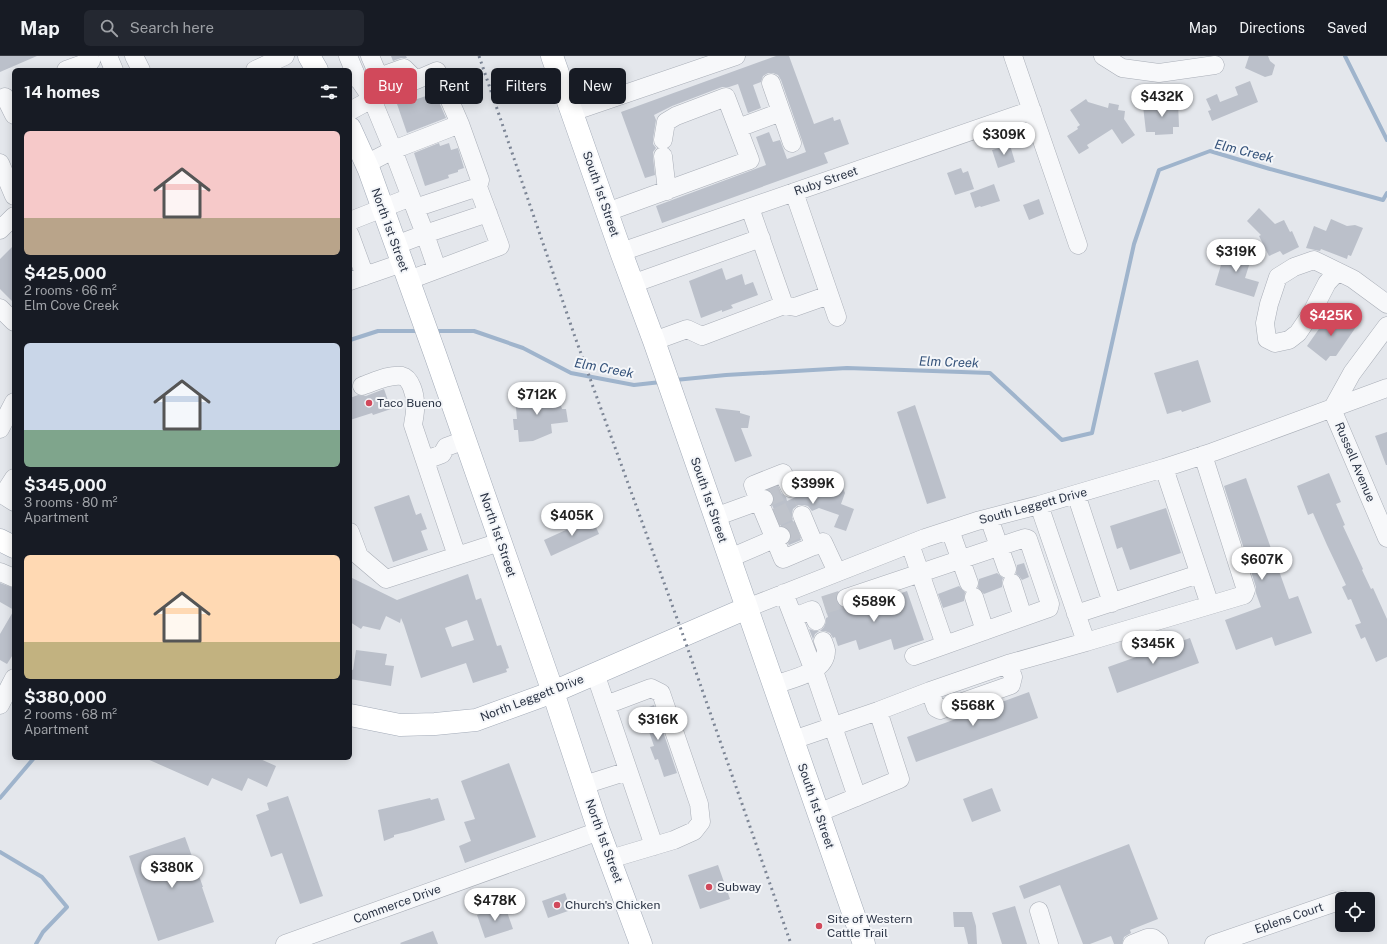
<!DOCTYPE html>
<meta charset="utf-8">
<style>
body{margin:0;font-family:"Public Sans",sans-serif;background:#242831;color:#f1f3f6;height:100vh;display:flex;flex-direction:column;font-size:15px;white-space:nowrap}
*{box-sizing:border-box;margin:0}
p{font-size:13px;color:#9ea1a6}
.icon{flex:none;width:22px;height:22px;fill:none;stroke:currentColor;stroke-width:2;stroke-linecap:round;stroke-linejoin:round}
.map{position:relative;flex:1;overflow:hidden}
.side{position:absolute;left:12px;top:12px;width:340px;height:692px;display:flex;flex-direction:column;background:#171b24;border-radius:6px;box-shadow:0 2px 10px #0003}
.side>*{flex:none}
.banner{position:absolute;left:364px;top:12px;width:380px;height:36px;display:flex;gap:8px}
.fabs{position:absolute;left:1335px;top:836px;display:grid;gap:8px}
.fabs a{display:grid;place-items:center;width:40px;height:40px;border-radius:6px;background:#171b24;box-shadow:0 2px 10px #0003;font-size:20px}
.price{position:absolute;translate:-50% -34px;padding:0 9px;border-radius:14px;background:#fff;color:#222;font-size:13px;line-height:26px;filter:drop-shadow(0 1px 2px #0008)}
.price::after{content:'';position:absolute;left:50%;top:24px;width:12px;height:9px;margin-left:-6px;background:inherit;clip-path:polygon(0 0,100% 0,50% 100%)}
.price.active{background:#d1495b;color:#fff}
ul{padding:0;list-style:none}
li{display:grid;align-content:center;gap:8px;height:212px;padding:0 12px}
li span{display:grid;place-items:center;height:124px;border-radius:6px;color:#555}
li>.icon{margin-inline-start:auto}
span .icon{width:72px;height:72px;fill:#fffc;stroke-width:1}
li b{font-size:17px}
h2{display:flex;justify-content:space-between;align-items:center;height:48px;padding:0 12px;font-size:17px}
.tag{padding:0 14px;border-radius:6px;background:#171b24;box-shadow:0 2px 10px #0003;font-size:14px;line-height:36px}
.tag.active{background:#d1495b;color:#fff}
header{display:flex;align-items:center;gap:24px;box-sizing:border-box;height:56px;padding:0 20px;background:#171b24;border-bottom:1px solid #363941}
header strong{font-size:19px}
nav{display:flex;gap:22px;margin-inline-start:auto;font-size:14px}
.search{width:280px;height:36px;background:#242831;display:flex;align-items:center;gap:10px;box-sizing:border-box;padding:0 14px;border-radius:6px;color:#9ea1a6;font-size:15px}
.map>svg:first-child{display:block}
</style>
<header>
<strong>Map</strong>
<div class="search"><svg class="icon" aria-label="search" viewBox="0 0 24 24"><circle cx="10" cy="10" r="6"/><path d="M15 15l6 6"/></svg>Search here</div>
<nav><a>Map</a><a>Directions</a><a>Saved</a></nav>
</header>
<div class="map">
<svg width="1387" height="888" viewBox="0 0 1387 888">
<rect width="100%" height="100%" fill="#e4e7ec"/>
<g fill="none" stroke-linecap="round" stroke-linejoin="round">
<path stroke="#9fb4cc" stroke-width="4" d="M1345,0l42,84
M434,275h40l49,17 48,25 63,12 27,-3
M350,284l28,-9h41
M675,324l51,-5 121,-7 143,5 72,67 30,-7 42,-189 25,-74 51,-19 60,18 113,31 4,-7
M0,742l34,-40
M0,796l42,25 25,30 -24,25 -7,12"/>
</g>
<path fill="#bbc0ca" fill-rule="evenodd" d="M0,0h37l-37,16z
M391,0h15l1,2h-6l-8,3z
M776,0h13l25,68 19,-7 1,4 6,-2 9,25 -25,9 4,10 -166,60 -6,-17 110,-41 -10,-28 13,-5 4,10 7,-2 7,19 19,-7 -25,-72 -3,-5 -5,-2h-5l-5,3 -2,6 -8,3 8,23 -13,5 -10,-29 -9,3h-7l-50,19 -18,9 2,5 -3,19v5l3,4 -3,4v5l2,18 -10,3 -24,-66z
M1249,0h19l2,5 5,4 -3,10 -7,2 -20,-9z
M1250,25l8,21 -46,19 -4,-10 3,-1 -5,-11 11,-5 3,8 18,-7 -3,-8z
M435,37l11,25 -39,15 -10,-29 11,-4v2z
M1086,43l2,3 20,6 1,-5 10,2 -1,5 7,1 -1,8 11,16 -13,9 -10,-15 -25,16 2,3 -10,6 -12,-18 11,-7 -1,-2 3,-2 -10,-15z
M1178,46l1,25h-6v7l-18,1v-3h-9l-3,-26h8v-3z
M439,87l1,3 9,-3 2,7 7,-2 6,20 -6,2v2l-10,3 1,3 -24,8 -11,-33z
M1010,89l5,17 -17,6 -6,-18z
M961,112l2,5 5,-2 6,18 -19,6 -8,-22z
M994,128l6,17 -19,6 -1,-1 -5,2 -5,-15z
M1039,143l5,15 -15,6 -6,-15z
M1259,152l16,16 9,-4 6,12 2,-1 7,16 -16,8 -3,-4 -11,5 -10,-20 2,-1 -14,-14z
M1331,163l16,7 8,-1 8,3 -12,28 -3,-1 -1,4 -26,-10 -1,2 -14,-3 8,-22 12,5z
M14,189v58l-14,-14v-30z
M1224,192l7,2v-1l21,7 -7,22 14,4 -5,15 -39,-12 6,-20 -2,-1z
M722,212l4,12 16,-6 3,11 8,-3 5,13 -27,10 2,3 -11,4v-2l-21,8 -12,-37z
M1322,259l15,10 6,-7 13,9 -20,29h-6l-4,5 -19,-15 14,-20 -4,-3z
M1198,304l13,42 -29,10 -1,-2 -14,4 -13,-41z
M384,333l7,20 -18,6 -1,-2 -22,7v-22l8,-3 8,1z
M541,335v4l5,-1v7l13,-1 1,6h1l1,3h4l2,13 -17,2 1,9 -19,8 -14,1 -1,-12h-4l-1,-11h4l-2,-23 3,-3z
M915,349l31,93 -19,6 -30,-92z
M715,352l25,3v2l10,3 -2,12h-7l11,28 -17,6z
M1387,376v33h-1l-11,-29z
M1329,417l12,29 -5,2 9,21 -2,1 20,43 -1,1 9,19 2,-1 14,31v38l-11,5 -11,-25 -4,2 -6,-14 6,-2 -10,-24 -3,1 -6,-13 4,-2 -19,-40 -14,-32 -5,2 -11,-29z
M819,418l22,9 4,10 -4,11 13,5 -8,22 -12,-4 5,-12 -20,-7 -7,3 -4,-5 -4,-1h-6l-5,4 -1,5v5l9,21 -12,5 -1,-1 3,-6v-6l-4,-5 -6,-1 -9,-21 2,-4v-6l-5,-5 9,-4 3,7 5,4 1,4 26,-12z
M1246,422l43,121 9,-3 14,37 -37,13 -3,-9 -36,13 -11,-30 36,-13 -5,-14v-6l-32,-101z
M409,439l7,20 5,-2 6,16 -6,2 7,19 -35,12 -19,-55z
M1166,452l15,45 -51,17 -8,-23 -5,2 -7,-23z
M592,462l7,16 -48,22 -7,-16z
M1024,507l5,14 -7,3 -3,-4 -3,-2 1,-9z
M997,517l6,5 -1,3v6l-18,7 -6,-6 1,-9z
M468,518l8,26 5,-2 16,48 4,-1 8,23 -3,1 1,3 -34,11 -7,-20 -45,15 -17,-53 -3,-7 -1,5 -14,-7 -6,14 -17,-4 -2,3 -11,-7v-45l47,23zM467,564l7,20 -22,7 -7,-19z
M0,527l14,5v65l-7,11 -7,-4v-26l14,-24 -14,-8z
M959,530l6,6 -1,9 -21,7 -5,-14z
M907,535l17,49 -30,10 -3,-11 -32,11 -3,-10 -18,6 -3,-9 -2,1 -3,-5 -5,-2h-6l-4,3 -2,5 -4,-10 6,2h5l4,-4 2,-5v-4l2,-1 -5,-17 13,-4v6l3,4 5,2 14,-3 1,3z
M1190,582l9,25 -82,30 -9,-26z
M356,594l31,4 -2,11 9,1 -3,20 -41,-7v-10l3,1z
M1029,636l9,26 -122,44 -9,-25z
M654,649l23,68 -13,4 -6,-18 -3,1 -5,-13 4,-1 -8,-23 -3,1 -4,-13z
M145,702h113l18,8 -9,21 -19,-9 -6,13 -30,-13 -4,8z
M509,707l27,74 -71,26 -6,-17 12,-5 -7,-19 11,-3 -14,-38z
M992,732l9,23 -29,11 -9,-23z
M288,740l35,100 -23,8 -18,-51 -11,4 -15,-42 13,-5 -2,-7z
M430,742l1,2 7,-2 7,22 -35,11 -16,4v2l-10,4 -6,-31z
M185,781l18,50h-1l12,35 -56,19 -29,-85z
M1129,788l29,75 -28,11 1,3 -7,4 -2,7h-8l-3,-8 -21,8h-7l-23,-59 -36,14 -5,-13z
M718,809l12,34 -30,10 -12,-34z
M565,837l6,17 -23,8 -6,-17z
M505,850l8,23 -28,9 -8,-23z
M1015,850l12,38h-25l-7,-22 -3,-9z
M953,856h19l4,14 1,18h-9l-4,-17h-10z
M433,875l5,13h-37l-1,-1z"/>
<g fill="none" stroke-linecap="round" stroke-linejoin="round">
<path stroke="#bfc3cb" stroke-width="18" stroke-dasharray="18 9" stroke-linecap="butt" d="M764,443l19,-8
M773,463l25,-12
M781,480l18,-7
M824,549l22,-7"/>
<g stroke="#a9aeb7" stroke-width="19">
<path id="minor" d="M108,0l6,14
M134,0l7,14
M348,0l8,19
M370,0l9,21 25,-9 12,12
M1013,0l65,189
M1103,0l19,12 37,5 56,-8
M66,14l25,-9 -2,-5
M255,14l30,-14
M350,22l6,-3 16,24 65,-28 23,53
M771,27l21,60
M5,41l9,18
M350,55l22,-12 21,51 67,-26 20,56 -2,7
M572,56l164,-56
M738,72l43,-16
M663,100l4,35
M0,107l14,33
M366,108l27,-14 22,58
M794,136l43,125
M607,156l143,-52 -24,-63 -50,19 -10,6 -3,18
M350,165l61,-24
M0,174l14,-14
M350,179l15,41
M396,189l29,-11 -10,-26 63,-21 22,59 -91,34
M621,196l411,-142
M437,213l-12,-35 63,-21
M1337,216l-10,11 -16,31 -13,19 -9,7 -14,3 -8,-4 -2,-16 4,-19 9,-27 16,-10 20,-7 39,19 34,25
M350,225l52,-18
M632,228l129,-46
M784,249l11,2 34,-12
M0,252l14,14
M654,285l33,-12 15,7 82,-31 -34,-97
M362,330c12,-4 27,-12 40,-10 9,2 13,19 13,27 1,7 -1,15 -2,22l44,131
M1332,353l55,129
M1332,353l20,-36 35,-47
M0,373l14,-27
M426,404l16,-6 4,-7 19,-7
M1164,412l46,137
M14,422l-11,17 11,7
M1076,438l36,109
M764,443l-5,2 -6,-16 30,-12 7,15
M802,459l13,31
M715,461l44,-16 24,58 40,-17 14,30
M989,462l18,51
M950,474l19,53
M350,476l9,24 27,23 114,-37
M910,488l35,101
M730,502l51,-22
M0,516l14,6
M1012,527l11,34
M784,537l30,78 43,126
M974,541l11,34
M846,542l179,-60 3,1 22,65 -1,4 -135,48
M747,552l178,-70 52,-17 62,-16 125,-37 49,-16 174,-64
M1076,558l123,-40
M794,561l18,-7 4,11
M1086,586l158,-47 2,-5 -43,-135
M595,617l59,173
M774,629c16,-6 53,-12 52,-35 0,-2 -2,-6 -3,-9
M930,635l6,17 4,2 71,-25 2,-8 -5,-13
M0,649l14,-27
M606,649l45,-17 10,5 38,111 2,18 -7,9 -20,9 -64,19
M793,684l85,-29 52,-20 78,-27 78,-22 -47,-137
M584,729l44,-14
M818,757l82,-34 -22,-68
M1039,855l10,33
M285,888l314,-113
M1132,888l15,-6h6l5,4 1,2
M1214,888l128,-44"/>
</g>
<g stroke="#a3abb8" stroke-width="23">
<path id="major" d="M309,0l8,14
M552,0l69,196 33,89 210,603
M350,72l19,42 66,184 118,338 46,139 42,113
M0,484l14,7
M350,659l50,10 35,-1 41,-4 77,-28 194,-84"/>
</g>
<use href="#minor" stroke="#f7f8fa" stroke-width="18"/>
<use href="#major" stroke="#fff" stroke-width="22"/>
<path stroke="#7d8696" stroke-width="3" stroke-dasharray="2 4" stroke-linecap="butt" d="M479,0l96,281 108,298 108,309"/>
</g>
<g fill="#d1495b" stroke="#f4f6f9" stroke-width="1.5">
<circle cx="369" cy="347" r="4"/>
<circle cx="709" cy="831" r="4"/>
<circle cx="557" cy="849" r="4"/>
<circle cx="819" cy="870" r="4"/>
</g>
<g text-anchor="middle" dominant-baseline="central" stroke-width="4" stroke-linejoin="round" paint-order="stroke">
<g font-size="12" fill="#2b3445" stroke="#f4f6f9">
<text transform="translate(826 125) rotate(-19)">Ruby Street</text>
<text transform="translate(601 138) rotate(71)">South 1st Street</text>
<text transform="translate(390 174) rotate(70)">North 1st Street</text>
<text transform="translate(1355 406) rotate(67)">Russell Avenue</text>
<text transform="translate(709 444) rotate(71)">South 1st Street</text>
<text transform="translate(1033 450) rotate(-15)">South Leggett Drive</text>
<text transform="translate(498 479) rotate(71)">North 1st Street</text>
<text transform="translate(532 642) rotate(-21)">North Leggett Drive</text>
<text transform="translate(816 750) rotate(71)">South 1st Street</text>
<text transform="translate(604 785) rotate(70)">North 1st Street</text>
<text transform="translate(397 848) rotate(-20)">Commerce Drive</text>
<text transform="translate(1289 862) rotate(-19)">Eplens Court</text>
</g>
<g font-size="12" fill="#2b3445" stroke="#f4f6f9" text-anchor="start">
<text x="377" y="347">Taco Bueno</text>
<text x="717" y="831">Subway</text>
<text x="565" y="849">Church's Chicken</text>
<text x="827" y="863">Site of Western<tspan x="827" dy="14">Cattle Trail</tspan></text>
</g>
<g font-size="13" font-style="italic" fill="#34527a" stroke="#f4f6f9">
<text transform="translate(1244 95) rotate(14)">Elm Creek</text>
<text transform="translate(949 306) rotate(2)">Elm Creek</text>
<text transform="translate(604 312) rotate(11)">Elm Creek</text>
</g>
</g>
</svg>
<div class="fabs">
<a><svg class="icon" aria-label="locate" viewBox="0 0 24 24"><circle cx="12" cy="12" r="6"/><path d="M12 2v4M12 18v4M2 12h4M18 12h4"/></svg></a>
</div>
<b class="price" style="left:1162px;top:62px">$432K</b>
<b class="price" style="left:1004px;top:100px">$309K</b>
<b class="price" style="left:1236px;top:217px">$319K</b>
<b class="price active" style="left:1331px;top:281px">$425K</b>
<b class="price" style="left:537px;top:360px">$712K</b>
<b class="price" style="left:813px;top:449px">$399K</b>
<b class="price" style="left:572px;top:481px">$405K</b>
<b class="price" style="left:1262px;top:525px">$607K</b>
<b class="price" style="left:874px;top:567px">$589K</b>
<b class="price" style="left:1153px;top:609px">$345K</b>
<b class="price" style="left:973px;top:671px">$568K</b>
<b class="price" style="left:658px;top:685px">$316K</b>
<b class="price" style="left:172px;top:833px">$380K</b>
<b class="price" style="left:495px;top:866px">$478K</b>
<div class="banner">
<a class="tag active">Buy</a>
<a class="tag">Rent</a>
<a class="tag">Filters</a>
<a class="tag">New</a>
</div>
<section class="side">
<h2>14 homes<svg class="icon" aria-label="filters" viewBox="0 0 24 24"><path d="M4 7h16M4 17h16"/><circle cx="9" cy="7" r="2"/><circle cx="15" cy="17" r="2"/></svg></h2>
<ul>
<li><span style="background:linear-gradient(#f6c9c9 70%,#b9a48a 0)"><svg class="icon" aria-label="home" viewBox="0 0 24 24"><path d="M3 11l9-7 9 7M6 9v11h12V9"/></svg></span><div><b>$425,000</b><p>2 rooms · 66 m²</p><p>Elm Cove Creek</p></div></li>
<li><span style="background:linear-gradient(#c9d6e8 70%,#7fa58c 0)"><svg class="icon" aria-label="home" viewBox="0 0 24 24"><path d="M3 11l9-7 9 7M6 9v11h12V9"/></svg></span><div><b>$345,000</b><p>3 rooms · 80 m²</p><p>Apartment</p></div></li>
<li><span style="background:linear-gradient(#ffd9b3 70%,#c2b280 0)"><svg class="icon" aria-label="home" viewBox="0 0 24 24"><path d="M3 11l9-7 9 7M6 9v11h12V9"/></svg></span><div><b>$380,000</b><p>2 rooms · 68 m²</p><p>Apartment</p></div></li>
</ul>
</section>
</div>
